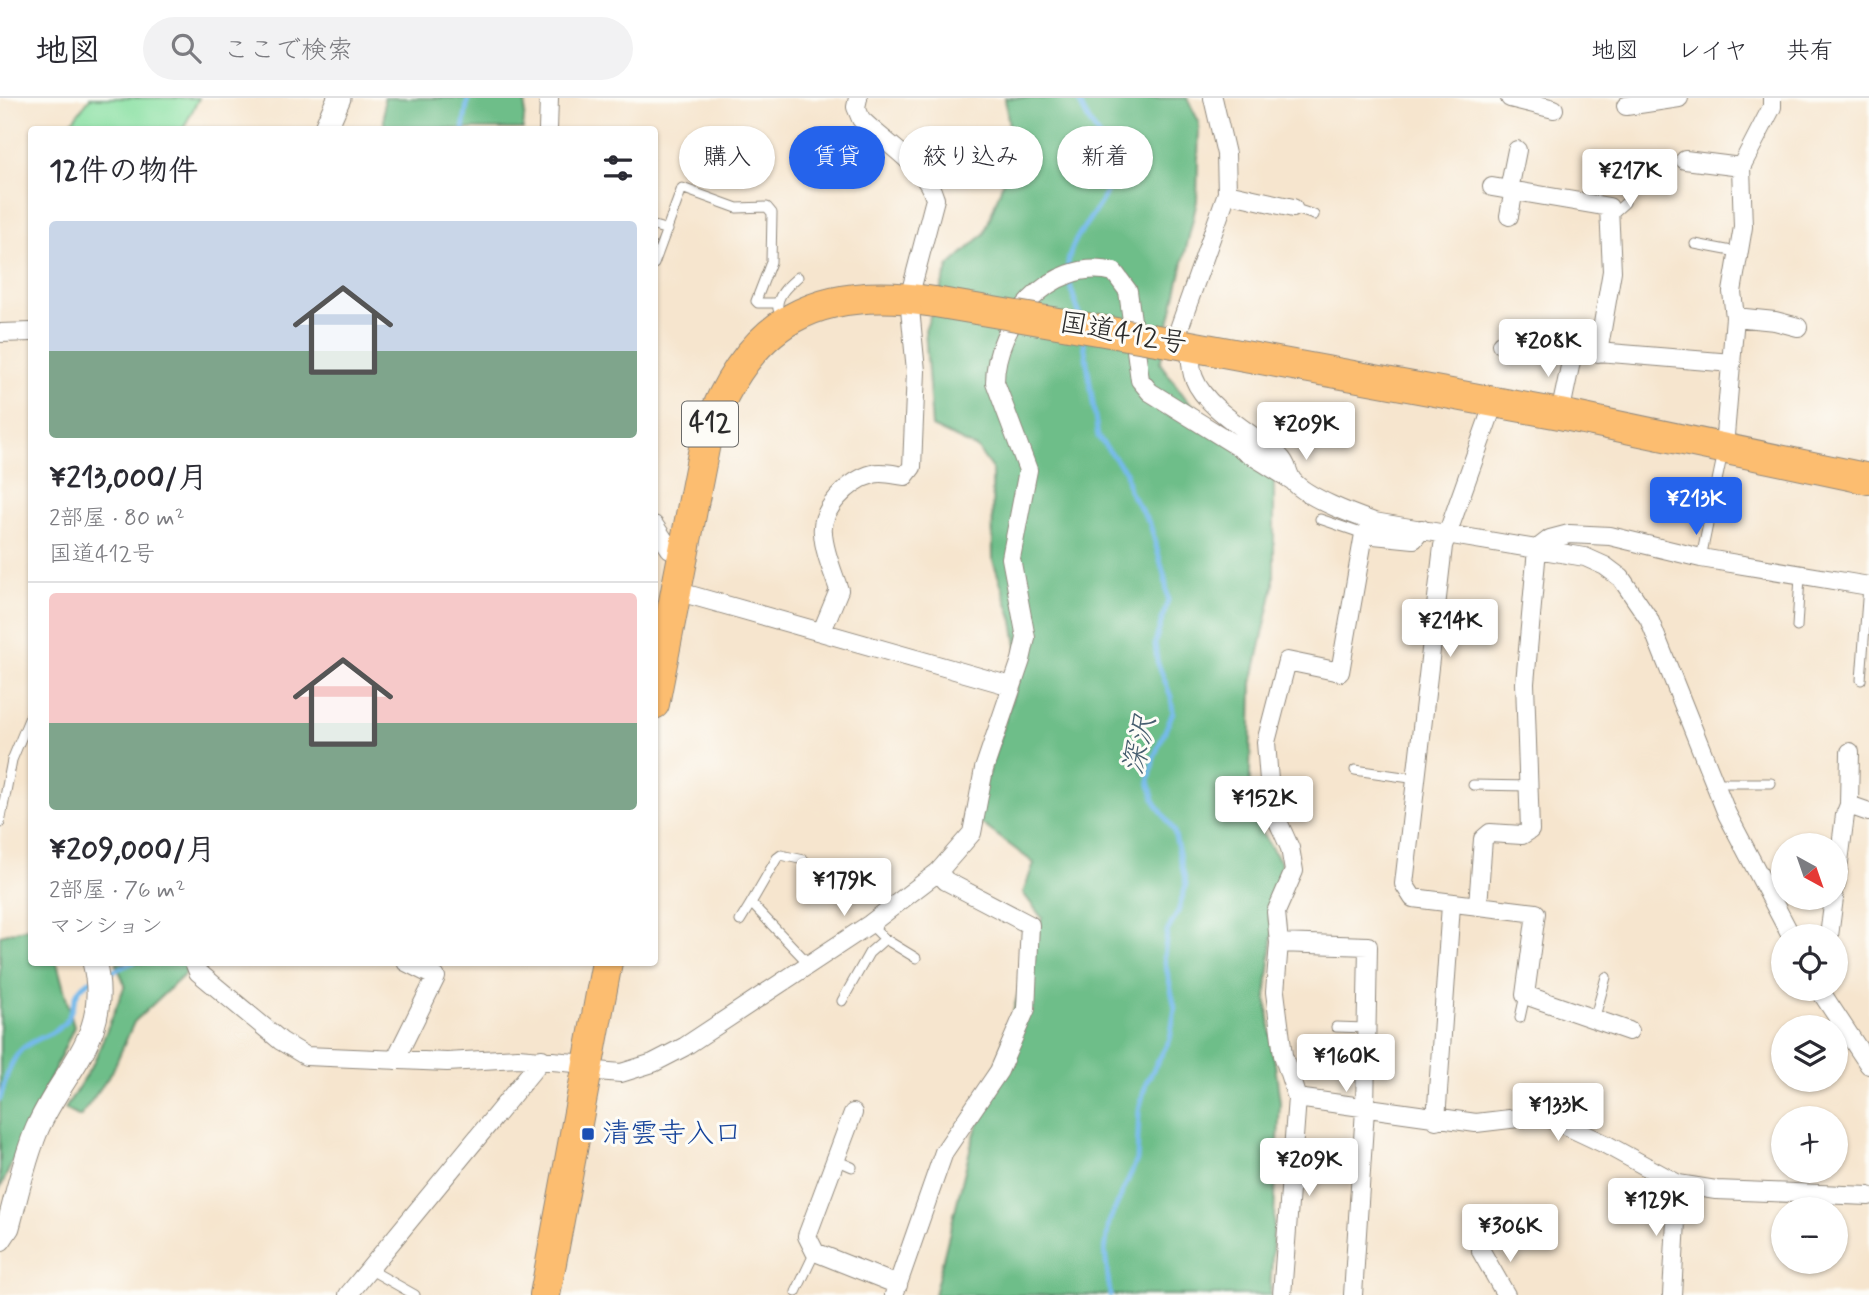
<!DOCTYPE html>
<html lang="ja">
<meta charset="utf-8">
<style>
body{margin:0;font-family:Mynerve,"Klee One",sans-serif;background:#f2f2f3;color:#2b2b33;height:100vh;display:flex;flex-direction:column;font-size:26px;white-space:nowrap}
*{box-sizing:border-box;margin:0}
p{font-size:23px;color:#7c7c81}
.icon{flex:none;width:38px;height:38px;fill:none;stroke:currentColor;stroke-width:2;stroke-linecap:round;stroke-linejoin:round}
.map{position:relative;flex:1;overflow:hidden}
.details{position:absolute;left:28px;top:28px;width:630px;height:840px;display:flex;flex-direction:column;background:#fff;border-radius:7px;box-shadow:0 2px 5px #0004}
.details>*{flex:none}
.banner{position:absolute;left:679px;top:28px;width:665px;height:63px;display:flex;gap:14px}
.needle{width:46px;rotate:140deg}
.fabs{position:absolute;left:1771px;top:735px;display:grid;gap:14px}
.fabs a{display:grid;place-items:center;width:77px;height:77px;border-radius:50%;background:#fff;box-shadow:0 2px 5px #0004;font-size:35px}
.price{position:absolute;translate:-50% -60px;padding:0 16px;border-radius:7px;background:#fff;color:#222;font-size:23px;line-height:46px;filter:drop-shadow(0 2px 4px #0008)}
.price::after{content:'';position:absolute;left:50%;top:42px;width:21px;height:16px;margin-left:-10px;background:inherit;clip-path:polygon(0 0,100% 0,50% 100%)}
.price.selected{background:#2563eb;color:#fff}
ul{padding:0;list-style:none}
li{display:grid;align-content:center;gap:14px;height:371px;padding:0 21px}
li+li{border-top:2px solid #e1e1e2}
li span{display:grid;place-items:center;height:217px;border-radius:7px;color:#555}
li>.icon{margin-inline-start:auto}
span .icon{width:126px;height:126px;fill:#fffc;stroke-width:1}
li b{font-size:30px}
h2{display:flex;justify-content:space-between;align-items:center;height:84px;padding:0 21px;font-size:30px}
.pill{padding:0 24px;border-radius:32px;background:#fff;box-shadow:0 2px 5px #0004;font-size:24px;line-height:63px}
.pill.selected{background:#2563eb;color:#fff}
header{display:flex;align-items:center;gap:42px;box-sizing:border-box;height:98px;padding:0 35px;background:#fff;border-bottom:2px solid #e1e1e2}
header strong{font-size:33px}
nav{display:flex;gap:38px;margin-inline-start:auto;font-size:24px}
.search{width:490px;height:63px;background:#f2f2f3;display:flex;align-items:center;gap:18px;box-sizing:border-box;padding:0 24px;border-radius:38px;color:#7c7c81;font-size:26px}
.map>svg:first-child{display:block}
</style>
<header>
<strong>地図</strong>
<div class="search"><svg class="icon" aria-label="search" viewBox="0 0 24 24"><circle cx="10" cy="10" r="6"/><path d="M15 15l6 6"/></svg>ここで検索</div>
<nav><a>地図</a><a>レイヤ</a><a>共有</a></nav>
</header>
<div class="map">
<svg width="1869" height="1197" viewBox="0 0 1869 1197">
<rect width="100%" height="100%" fill="#fdfcf7"/>
<filter id="ink" filterUnits="userSpaceOnUse"><feTurbulence type="fractalNoise" baseFrequency=".0143" numOctaves="2"/><feDisplacementMap in="SourceGraphic" scale="14" xChannelSelector="R" yChannelSelector="G"/><feConvolveMatrix kernelMatrix="1 2 1 2 8 2 1 2 1" color-interpolation-filters="sRGB"/></filter>
<filter id="wash" filterUnits="userSpaceOnUse"><feTurbulence type="fractalNoise" baseFrequency=".00686" numOctaves="4" result="noise"/><feDisplacementMap in="SourceGraphic" scale="28" xChannelSelector="R" yChannelSelector="G"/><feGaussianBlur stdDeviation="1.57" result="paint"/><feColorMatrix in="noise" values="0 0 0 0 0 0 0 0 0 0 0 0 0 0 0 0 0 1.4 0 .05"/><feComposite in="paint" operator="in"/></filter>
<g filter="url(#wash)">
<rect width="100%" height="100%" fill="#f6e5ce"/>
<path fill="#89e0a3" stroke="#5a8667" stroke-width="2" d="M90,0h109l-16,31h-117z"/>
<path fill="#6ebe89" stroke="#4c745a" stroke-width="2" d="M384,0h142l-3,31h-139z
M1005,0h182l12,24 -2,79 -37,162 27,37 87,70v115l-22,98 -3,132 32,47 -15,134 14,106 -10,193h-336l37,-149 71,-228 -19,-25 11,-30 -60,-45 47,-148 -8,-49 -20,-61 -1,-91 -15,-21 -45,-21 -7,-97 24,-64 35,-32 29,-79z
M31,829l1,35 25,1 17,64 -74,162v-254z
M116,865h71l-1,10 -52,49 -22,50 -32,45 -15,-8 29,-47 31,-77z"/>
<g fill="none" stroke-linecap="round" stroke-linejoin="round">
<path stroke="#75baeb" stroke-width="5" d="M1078,0c8,26 32,45 33,73 0,34 -39,58 -43,92 -2,17 7,37 12,53
M463,32l5,-32
M1083,238l15,101 28,35 3,19 21,33 15,54 3,22 -13,43 2,18 14,36 2,15 -19,45 -5,24 5,19 20,31 12,53 -8,28 -11,20 -3,25 11,51 -5,31 -24,44 -7,27 -2,50 -28,62 -4,29 5,44
M102,878l32,-14
M0,1001c5,-17 9,-37 22,-50 12,-11 37,-15 45,-30 10,-17 5,-30 25,-39"/>
</g>
</g>
<g filter="url(#ink)">
<g fill="none" stroke-linecap="round" stroke-linejoin="round">
<g stroke="#90887c" stroke-width="11">
<path id="service" d="M927,84l9,-6 1,-41
M1293,110l21,7
M1611,113h5l9,-8
M654,128l14,4
M1695,146l42,8
M654,166l28,-76 55,20 30,-1 5,6 -1,49 -15,39 2,2h19
M778,211c-2,-14 11,-24 20,-32
M1320,421l44,15
M1701,460l22,-106
M1797,529l3,-51
M1861,582l7,-94
M1355,672l62,9
M1714,685h57
M1473,687l56,1
M0,725l12,-63 20,-48
M804,762l-23,-5 -4,3 -26,45 59,62
M740,823l11,-18
M870,826l15,15 31,19
M842,903l27,-48 16,-14
M1520,920l5,-23
M1594,922l12,-43
M1336,929l30,1
M836,1062l16,7
M369,1171l46,26
M796,1194l19,-40"/>
</g>
<g stroke="#90887c" stroke-width="20">
<path id="minor" d="M1510,0l44,11
M1626,8l53,-8
M548,32l1,-32
M1685,62l56,7
M1492,89l117,20 3,64 -14,82
M1509,92l8,-40
M1227,95l66,15
M1509,118l5,-26
M1735,219l40,4 23,6
M0,235l32,-1
M1174,245l53,-150 -1,-39 -13,-56
M1501,246l231,19
M1190,248c1,11 0,22 4,32 12,32 62,57 86,79 8,7 7,17 13,24 13,16 61,34 81,41l211,35 20,9 16,12 28,41 78,195 64,122
M1494,305l-51,143 -39,338 9,14 123,15 -11,82 104,36
M1560,316l13,-62
M1724,349l11,-130 -3,-25 11,-65 -2,-60 31,-60v-9
M654,427l16,24 13,4
M1422,431l-8,10 -50,-5 -24,138 -53,-11 -21,81 5,64 19,42 4,23 -18,41 3,31 -4,49 8,63 14,43 179,25 67,-8 64,30 71,39 38,6 153,6
M676,493l335,95
M822,533l17,-41c-6,-18 -15,-38 -16,-57 -3,-24 27,-53 50,-59 9,-3 23,1 32,2l7,-9 4,-96 -7,-73 26,-99c-9,-33 -51,-56 -74,-80l-5,-12 2,-9
M1849,707l20,7
M1836,787l9,-70 4,-10 1,-53
M1478,807l5,-66 7,-6 32,2 8,-5 -5,-147 12,-134 13,-10 19,-5 41,2 91,22 168,28
M1829,838l5,-38
M1279,845l89,3 -3,163 -12,186
M194,864l4,10 83,69 25,15 141,6 71,-4 57,5 11,7 35,3 32,-10 31,-16 186,-123 68,-52 34,-39 12,-64 37,-109 5,-22 -15,-80 17,-88 -33,-88c0,-58 56,-126 119,-110l14,19 12,89 10,12 143,89
M1819,891l50,76
M395,962l41,-83 -30,-15
M853,1015l-46,123 8,16 83,33
M1436,1022l15,-215
M1481,1153l25,44
M348,1197l194,-236
M894,1197l50,-143 55,-81 27,-62 4,-84 -84,-44 -8,-9
M1282,1197l15,-197
M1672,1197l6,-111"/>
</g>
<g stroke="#90887c" stroke-width="25">
<path id="tertiary" d="M325,32l14,-32
M0,1141l8,-12c9,-33 16,-67 29,-98 26,-60 76,-93 57,-167"/>
</g>
<g stroke="#90887c" stroke-width="32">
<path id="trunk" d="M1174,245l386,71 309,65
M654,606l53,-271c42,-113 110,-150 228,-131
M545,1197l62,-333"/>
</g>
<use href="#service" stroke="#fff" stroke-width="9"/>
<use href="#minor" stroke="#fff" stroke-width="18"/>
<use href="#tertiary" stroke="#fff" stroke-width="23"/>
<use href="#trunk" stroke="#fcbd6f" stroke-width="30"/>
<g stroke="#90887c" stroke-width="32" stroke-linecap="butt">
<path id="trunk-bridge" d="M935,204l239,41"/>
</g>
<use href="#trunk-bridge" stroke="#fcbd6f" stroke-width="30"/>
</g>
</g>
<rect fill="#1a4fb4" stroke="#fdfcf7" stroke-width="2.5" x="581" y="1029" width="14" height="14" rx="3.5"/>
<g text-anchor="middle" dominant-baseline="central" stroke-width="6" stroke-linejoin="round" paint-order="stroke">
<rect fill="#fdfcf7" stroke="#6a6a68" stroke-width="2" x="682" y="303.5" width="56" height="45" rx="5"/>
<g font-size="26" font-weight="bold" fill="#2b2b2b">
<text x="710" y="326">412</text>
</g>
<g font-size="28" fill="#2b2b2b" stroke="#fdfcf7">
<text transform="translate(1123 236) rotate(10)">国道412号</text>
</g>
<g font-size="28" fill="#164399" stroke="#fdfcf7" text-anchor="start">
<text x="602" y="1036">清雲寺入口</text>
</g>
<g font-size="30" font-style="italic" fill="#455d6e" stroke="#fdfcf7">
<text transform="translate(1140 647) rotate(-77)">深沢</text>
</g>
</g>
</svg>
<div class="fabs">
<a><svg class="needle" viewBox="-14 -14 28 28"><path d="M0-13l5 13h-10z" fill="#e53935"/><path d="M0 13l5-13h-10z" fill="#7c7c81"/></svg></a>
<a><svg class="icon" aria-label="locate" viewBox="0 0 24 24"><circle cx="12" cy="12" r="6"/><path d="M12 2v4M12 18v4M2 12h4M18 12h4"/></svg></a>
<a><svg class="icon" aria-label="layers" viewBox="0 0 24 24"><path d="M12 4l9 5-9 5-9-5zM3 14l9 5 9-5"/></svg></a>
<a>+</a>
<a>−</a>
</div>
<b class="price" style="left:1630px;top:111px">¥217K</b>
<b class="price" style="left:1548px;top:281px">¥208K</b>
<b class="price" style="left:1306px;top:364px">¥209K</b>
<b class="price selected" style="left:1696px;top:439px">¥213K</b>
<b class="price" style="left:1450px;top:561px">¥214K</b>
<b class="price" style="left:1264px;top:738px">¥152K</b>
<b class="price" style="left:844px;top:820px">¥179K</b>
<b class="price" style="left:1346px;top:996px">¥160K</b>
<b class="price" style="left:1558px;top:1045px">¥133K</b>
<b class="price" style="left:1309px;top:1100px">¥209K</b>
<b class="price" style="left:1656px;top:1140px">¥129K</b>
<b class="price" style="left:1510px;top:1166px">¥306K</b>
<div class="banner">
<a class="pill">購入</a>
<a class="pill selected">賃貸</a>
<a class="pill">絞り込み</a>
<a class="pill">新着</a>
</div>
<section class="details">
<h2>12件の物件<svg class="icon" aria-label="filters" viewBox="0 0 24 24"><path d="M4 7h16M4 17h16"/><circle cx="9" cy="7" r="2"/><circle cx="15" cy="17" r="2"/></svg></h2>
<ul>
<li><span style="background:linear-gradient(#c9d6e8 60%,#7fa58c 0)"><svg class="icon" aria-label="home" viewBox="0 0 24 24"><path d="M3 11l9-7 9 7M6 9v11h12V9"/></svg></span><div><b>¥213,000/月</b><p>2部屋 · 80 m²</p><p>国道412号</p></div></li>
<li><span style="background:linear-gradient(#f6c9c9 60%,#7fa58c 0)"><svg class="icon" aria-label="home" viewBox="0 0 24 24"><path d="M3 11l9-7 9 7M6 9v11h12V9"/></svg></span><div><b>¥209,000/月</b><p>2部屋 · 76 m²</p><p>マンション</p></div></li>
</ul>
</section>
</div>
